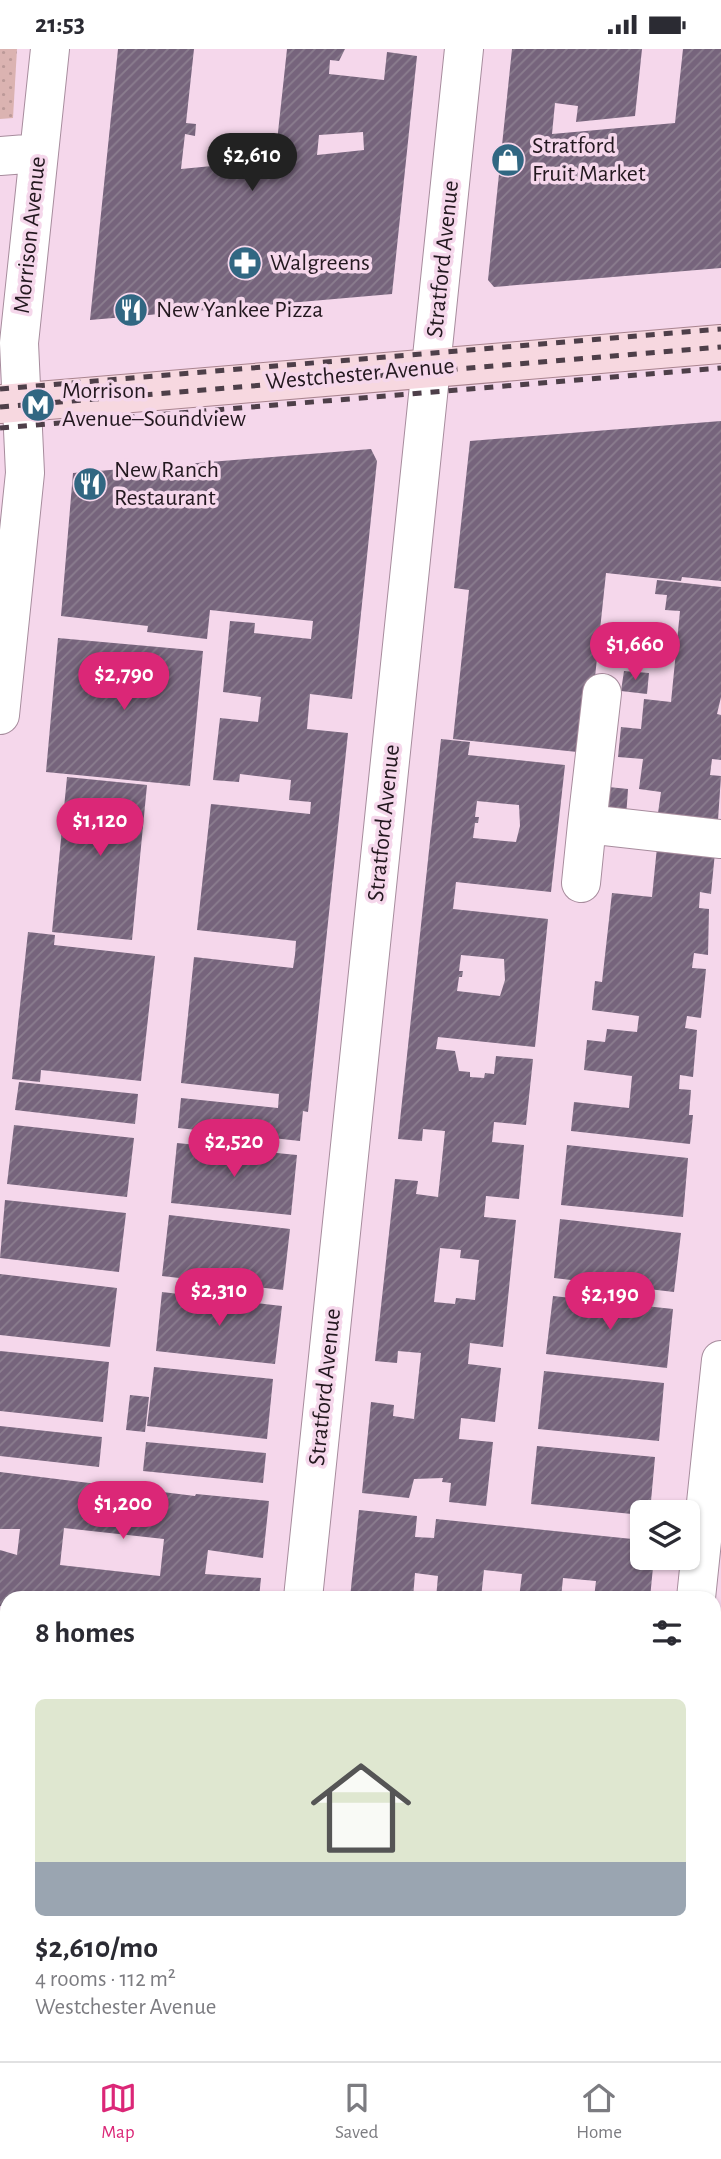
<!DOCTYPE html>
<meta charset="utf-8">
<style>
body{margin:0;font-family:"Alegreya Sans",sans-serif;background:#f2f2f3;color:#2b2b33;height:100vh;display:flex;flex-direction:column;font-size:26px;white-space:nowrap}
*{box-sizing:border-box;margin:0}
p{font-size:23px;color:#7c7c81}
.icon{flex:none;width:38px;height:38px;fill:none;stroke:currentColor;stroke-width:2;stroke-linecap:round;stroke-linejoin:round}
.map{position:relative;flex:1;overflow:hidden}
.sheet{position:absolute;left:0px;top:1542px;width:721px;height:471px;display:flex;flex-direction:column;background:#fff;border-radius:21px 21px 0 0;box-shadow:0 2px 5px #0004}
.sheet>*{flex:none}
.buttons{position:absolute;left:630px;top:1451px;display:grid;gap:14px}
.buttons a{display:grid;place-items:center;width:70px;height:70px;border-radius:10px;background:#fff;box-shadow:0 2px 5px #0004;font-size:35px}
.price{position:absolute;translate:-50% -60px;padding:0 16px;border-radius:24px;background:#db2777;color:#fff;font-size:23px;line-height:46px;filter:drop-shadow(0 2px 4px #0008)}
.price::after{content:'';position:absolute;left:50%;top:42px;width:21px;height:16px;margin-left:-10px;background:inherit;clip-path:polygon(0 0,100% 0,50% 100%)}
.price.selected{background:#222;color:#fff}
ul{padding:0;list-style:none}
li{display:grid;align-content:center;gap:14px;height:371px;padding:0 35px}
li span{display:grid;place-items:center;height:217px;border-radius:10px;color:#555}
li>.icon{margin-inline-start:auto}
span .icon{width:126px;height:126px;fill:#fffc;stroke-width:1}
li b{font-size:30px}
h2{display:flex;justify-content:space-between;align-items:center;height:84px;padding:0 35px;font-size:30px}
.status{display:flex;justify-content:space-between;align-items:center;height:49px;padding:0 35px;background:#fff;direction:ltr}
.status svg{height:19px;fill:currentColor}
.menu{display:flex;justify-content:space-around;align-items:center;height:98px;border-top:2px solid #e1e1e2;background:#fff;font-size:19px;color:#7c7c81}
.menu a{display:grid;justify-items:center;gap:4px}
.menu .selected{color:#db2777}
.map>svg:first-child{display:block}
</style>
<div class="status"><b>21:53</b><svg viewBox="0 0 49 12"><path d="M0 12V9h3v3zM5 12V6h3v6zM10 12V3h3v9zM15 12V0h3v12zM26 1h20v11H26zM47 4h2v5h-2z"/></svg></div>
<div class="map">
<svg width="721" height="2012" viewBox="0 0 721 2012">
<defs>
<pattern id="park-dots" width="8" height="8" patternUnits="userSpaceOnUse" patternTransform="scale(1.75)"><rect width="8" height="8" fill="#dbb3b1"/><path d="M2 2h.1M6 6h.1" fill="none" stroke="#bc9998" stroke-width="1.8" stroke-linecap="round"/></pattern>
<pattern id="building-hatch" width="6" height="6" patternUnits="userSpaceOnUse" patternTransform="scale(1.75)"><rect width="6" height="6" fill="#76647c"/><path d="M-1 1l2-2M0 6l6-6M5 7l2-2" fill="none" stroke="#8b7e8f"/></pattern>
</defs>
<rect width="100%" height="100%" fill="#f5d7eb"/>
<path fill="url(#park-dots)" d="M0,0h17l-4,69 -13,1z"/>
<path fill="url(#building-hatch)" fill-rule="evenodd" d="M118,0h76l-8,74 10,1 -1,12 -10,-2 -4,35 94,-9 12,-111h58l-6,12 -9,-1 -1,14 55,6 3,-28 30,4 -25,238 -302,26zM363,83l1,18 -47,5 2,-20z
M512,0h130l-7,67 -59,6 2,-16 -23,-3 -3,31 123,-11 8,-74h38v219l-227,19 -6,-7z
M721,372v160l-39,-4 -1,4 -75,-8 -19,180 -134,-14 16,-149 -15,-2 16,-147z
M371,400l6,12 -25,238 -42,-5 -3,35 41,4 -40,379 -5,-1 -3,30 -122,-13 3,-30 97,10 1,-14 -98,-11 13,-126 99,11 2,-13 1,-14 -99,-11 14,-126 99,10 1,-12 -22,-2 2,-20 -51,-6 -1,8 -26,-2 7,-62 38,4 3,-25 -38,-5 7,-71 25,2 -1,10 57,6 2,-18 -103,-11 -3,29 -60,-7 1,-6 -87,-10 12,-143z
M657,531l64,7v110l-4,17 4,1v45l-9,-1 -2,16 11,1 -3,44h-61l4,-28 -22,-3 4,-30 -25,-2 3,-30 20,2 3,-30 27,3 9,-91 -15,-1 2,-15 -12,-1z
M58,589l145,13 -13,135 -144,-14z
M624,622l25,2 -2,21 -26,-3z
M441,690l29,3 -2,13 97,10 -14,127 -95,-10 -3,27 95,10 -13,128 -97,-10 -2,12 19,2 4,20 11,1v5l14,1 1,-5 9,1 2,-18 37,3 -7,66 -32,-3 -2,20 32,3 -5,54 -33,-3 -2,21 32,3 -13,127 -33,-4 -2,21 33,4 -6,54 -34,-4 -2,21 34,3 -7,64 -37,-4 2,-19 -9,-1 1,-4 -29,1 -5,19 -47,-5 9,-91 23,3 -1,11 21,3 7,-66 -23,-2 -1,12 -22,-2 20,-182 23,2 -2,13 22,3 7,-66 -22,-2 -1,12 -24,-2zM477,752l42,4 1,21 -4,16 -43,-4 2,-15h3l1,-6h-4zM461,906l43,4 1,21 -5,16 -43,-5 2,-14h3l1,-6h-4zM440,1199l21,2 -1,8 19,2 -4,40 -19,-2 -1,6 -21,-2z
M67,728l80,8 -15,155 -80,-8z
M599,737l29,3 -2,29 -29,-2z
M658,788l57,15 -4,42 -11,-2 -1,16 10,1 -1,46 -14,-2 -2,15 14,1 -5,49 -14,-2 -2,12 12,2 -4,47 -13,-2 -1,14 12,1 -2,25h4l-3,29 -119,-13 3,-29 55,6 3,-32 -48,-6 3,-30 18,2 2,-13 30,3 2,-16 -47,-6 3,-29 7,1 10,-89 40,4z
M28,883l27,3 -1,10 101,11 -14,125 -100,-11 -1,12 -28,-3z
M19,1033l119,12 -3,30 -120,-14z
M14,1076l120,13 -7,59 -120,-13z
M177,1094l120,12 -6,60 -120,-12z
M567,1096l121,13 -5,59 -122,-12z
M5,1151l121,13 -7,59 -119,-14z
M169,1166l121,14 -7,61 -121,-14z
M560,1170l121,14 -7,59 -120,-14z
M0,1225l117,14 -7,59 -110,-12z
M162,1243l120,14 -7,58 -119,-13z
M553,1247l120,13 -6,59 -121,-14z
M0,1302l109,11 -6,60 -103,-11z
M154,1318l119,12 -6,60 -120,-13z
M544,1322l120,12 -5,58 -121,-12z
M130,1346l19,2 -4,35 -19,-2z
M0,1377l102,11 -3,30 -99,-11z
M146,1393l120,11 -3,30 -120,-12z
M537,1397l118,11 -5,55h-8v3l-111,-11z
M0,1423l195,24 1,-2 73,7 -6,57 -55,-8 -3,24 56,4 -2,20h-252v9l-7,-1v-56l17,5 3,-26h-20zM64,1479l100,11 -4,37 -100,-11z
M359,1461l58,6 -2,21 19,1 2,-19 206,21v17h12l-4,41h-56l2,-17 -33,-3 -2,20h-42l3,-24 -38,-4 -3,28h-45l2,-22 -23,-3 -2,25h-63z
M0,1837l7,1v65h-7z
M0,1918h7v65h-7z
M0,1998h7v8h29l-1,6h-35z
M82,2006l35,4v2h-36z
M309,2006h48l-1,6h-48z
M476,2006h120v6h-120z"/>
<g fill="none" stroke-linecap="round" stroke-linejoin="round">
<g stroke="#a78c9d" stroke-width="40">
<path id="minor" d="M0,107l39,-3
M602,644l-15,131 134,15
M0,666l25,-242 -6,-130 31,-294
M581,834l6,-59
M303,1549l161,-1549
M696,1549l25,-238
M0,1619l7,1
M714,1694l7,1
M255,2012l1,-6
M647,2012l1,-6"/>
</g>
<g stroke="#a9848f" stroke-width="40">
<path id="major" d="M0,355l721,-60"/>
</g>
<use href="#minor" stroke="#fff" stroke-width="38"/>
<use href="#major" stroke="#f7d8e0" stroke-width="38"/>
<path stroke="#4e3f49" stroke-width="5" stroke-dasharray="9 9" stroke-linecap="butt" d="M0,340l721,-60
M0,358l721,-60
M0,379l721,-60"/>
</g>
<defs>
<g id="shop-disc" transform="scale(1.75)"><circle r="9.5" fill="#316782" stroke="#f5d7eb"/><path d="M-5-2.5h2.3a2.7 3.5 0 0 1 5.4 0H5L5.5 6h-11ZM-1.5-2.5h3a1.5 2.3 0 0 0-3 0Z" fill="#fff"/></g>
<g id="pharmacy-disc" transform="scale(1.75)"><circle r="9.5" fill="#316782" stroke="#f5d7eb"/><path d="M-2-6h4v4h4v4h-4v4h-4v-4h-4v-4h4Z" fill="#fff"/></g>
<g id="restaurant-disc" transform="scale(1.75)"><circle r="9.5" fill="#316782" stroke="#f5d7eb"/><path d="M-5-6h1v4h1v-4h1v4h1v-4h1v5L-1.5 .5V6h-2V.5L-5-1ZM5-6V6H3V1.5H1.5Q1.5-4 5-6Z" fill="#fff"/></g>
<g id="metro-disc" transform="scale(1.75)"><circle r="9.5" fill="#316782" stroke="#f5d7eb"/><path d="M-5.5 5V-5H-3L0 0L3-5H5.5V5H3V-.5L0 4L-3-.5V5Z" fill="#fff"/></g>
</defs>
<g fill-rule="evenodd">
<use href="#shop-disc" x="508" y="111"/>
<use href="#pharmacy-disc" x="245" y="214"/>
<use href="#restaurant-disc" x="131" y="261"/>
<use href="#metro-disc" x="38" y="356"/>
<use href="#restaurant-disc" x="90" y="435"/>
</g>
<g text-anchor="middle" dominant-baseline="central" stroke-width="7" stroke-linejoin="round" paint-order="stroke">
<g font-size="24" fill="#23181f" stroke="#f5d7eb" text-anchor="start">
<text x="532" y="97">Stratford<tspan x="532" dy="28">Fruit Market</tspan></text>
<text x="270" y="214">Walgreens</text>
<text x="156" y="261">New Yankee Pizza</text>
<text x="62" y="342">Morrison<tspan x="62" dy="28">Avenue–Soundview</tspan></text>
<text x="114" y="421">New Ranch<tspan x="114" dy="28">Restaurant</tspan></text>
</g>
<g font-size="24" fill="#23181f" stroke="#f5d7eb">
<text transform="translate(30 186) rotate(-84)">Morrison Avenue</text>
<text transform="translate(443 210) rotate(-84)">Stratford Avenue</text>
<text transform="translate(360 325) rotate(-5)">Westchester Avenue</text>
<text transform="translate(384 774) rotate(-84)">Stratford Avenue</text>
<text transform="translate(325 1338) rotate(-84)">Stratford Avenue</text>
</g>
</g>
</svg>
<div class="buttons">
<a><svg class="icon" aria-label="layers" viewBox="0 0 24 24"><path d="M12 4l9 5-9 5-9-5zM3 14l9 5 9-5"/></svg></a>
</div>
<b class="price selected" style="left:252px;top:144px">$2,610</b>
<b class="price" style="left:635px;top:633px">$1,660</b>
<b class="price" style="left:124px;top:663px">$2,790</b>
<b class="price" style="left:100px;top:809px">$1,120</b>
<b class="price" style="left:234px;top:1130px">$2,520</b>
<b class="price" style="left:219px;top:1279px">$2,310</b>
<b class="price" style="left:610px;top:1283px">$2,190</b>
<b class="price" style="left:123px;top:1492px">$1,200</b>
<section class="sheet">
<h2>8 homes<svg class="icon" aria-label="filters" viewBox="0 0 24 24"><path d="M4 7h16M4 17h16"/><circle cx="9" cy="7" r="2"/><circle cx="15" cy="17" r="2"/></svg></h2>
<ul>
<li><span style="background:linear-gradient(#dfe7d0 75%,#9aa5b1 0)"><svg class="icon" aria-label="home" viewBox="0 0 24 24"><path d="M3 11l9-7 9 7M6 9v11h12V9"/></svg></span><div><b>$2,610/mo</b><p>4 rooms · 112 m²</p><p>Westchester Avenue</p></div></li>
</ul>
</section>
</div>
<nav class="menu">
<a class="selected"><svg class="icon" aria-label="map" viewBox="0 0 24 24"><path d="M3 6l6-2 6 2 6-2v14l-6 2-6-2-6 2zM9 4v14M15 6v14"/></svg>Map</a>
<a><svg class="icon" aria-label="saved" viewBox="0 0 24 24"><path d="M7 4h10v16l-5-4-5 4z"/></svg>Saved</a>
<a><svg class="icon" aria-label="home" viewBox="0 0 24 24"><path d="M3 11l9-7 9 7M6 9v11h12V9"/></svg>Home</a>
</nav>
